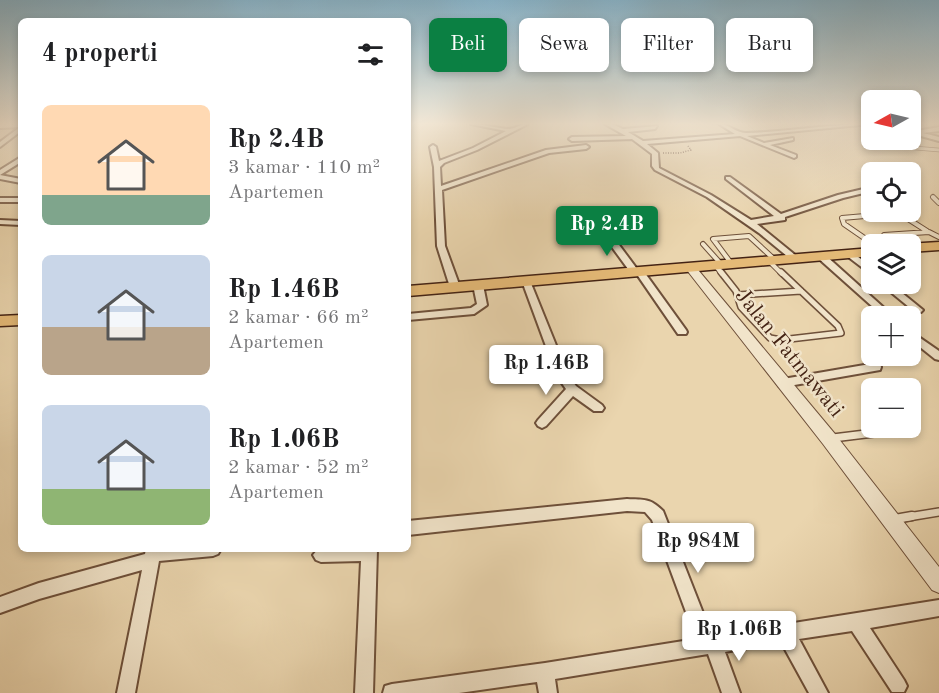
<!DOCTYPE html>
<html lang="id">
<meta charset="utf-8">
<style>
body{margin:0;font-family:"Old Standard TT",serif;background:#f2f2f2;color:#202124;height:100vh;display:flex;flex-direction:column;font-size:22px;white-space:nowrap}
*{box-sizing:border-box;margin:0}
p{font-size:20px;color:#757577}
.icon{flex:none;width:33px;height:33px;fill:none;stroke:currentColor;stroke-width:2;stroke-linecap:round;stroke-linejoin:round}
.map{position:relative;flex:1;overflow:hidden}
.drawer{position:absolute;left:18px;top:18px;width:393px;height:534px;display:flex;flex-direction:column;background:#fff;border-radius:9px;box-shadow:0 3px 9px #0003}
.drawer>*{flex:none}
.hud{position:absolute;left:429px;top:18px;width:420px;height:54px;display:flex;gap:12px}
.needle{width:39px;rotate:262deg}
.tools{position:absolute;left:861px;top:90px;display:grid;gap:12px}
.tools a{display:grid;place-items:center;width:60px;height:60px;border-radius:9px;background:#fff;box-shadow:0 3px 9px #0003;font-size:30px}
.price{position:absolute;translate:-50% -51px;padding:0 14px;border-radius:6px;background:#fff;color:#222;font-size:20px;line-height:39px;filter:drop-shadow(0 2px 3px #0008)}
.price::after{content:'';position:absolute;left:50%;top:36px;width:18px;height:14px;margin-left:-9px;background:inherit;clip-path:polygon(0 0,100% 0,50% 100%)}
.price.current{background:#0b8043;color:#fff}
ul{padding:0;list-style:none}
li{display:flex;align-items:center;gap:18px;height:150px;padding:0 24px}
li span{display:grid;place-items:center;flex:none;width:168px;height:120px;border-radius:9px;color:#555}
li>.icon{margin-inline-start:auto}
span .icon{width:72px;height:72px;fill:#fffc;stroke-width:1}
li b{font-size:26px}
h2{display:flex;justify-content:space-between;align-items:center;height:72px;padding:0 24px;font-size:26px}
.tag{padding:0 21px;border-radius:9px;background:#fff;box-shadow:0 3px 9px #0003;font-size:21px;line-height:54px}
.tag.current{background:#0b8043;color:#fff}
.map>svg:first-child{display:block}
</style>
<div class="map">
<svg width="939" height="693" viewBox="0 0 939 693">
<rect width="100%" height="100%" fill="#ead5ae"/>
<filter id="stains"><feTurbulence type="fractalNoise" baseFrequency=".00333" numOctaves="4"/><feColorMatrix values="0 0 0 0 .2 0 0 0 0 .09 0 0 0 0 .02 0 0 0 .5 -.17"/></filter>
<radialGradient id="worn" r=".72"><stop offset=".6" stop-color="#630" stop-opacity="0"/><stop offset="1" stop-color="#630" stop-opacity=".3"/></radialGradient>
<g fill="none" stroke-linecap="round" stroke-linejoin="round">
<g stroke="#6e503a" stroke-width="4.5">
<path id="service-far4" d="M903,147l36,3"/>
</g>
<g stroke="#6e503a" stroke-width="6">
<path id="service-far3" d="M933,197l6,6
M897,212l30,19
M703,244l18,20
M873,244l-29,-20 -2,-6 57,-5
M887,244l-5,-5 2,-4 45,-3 10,5
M769,261l13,13
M731,263l-18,-24 36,-3 26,24
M715,265l7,9"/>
</g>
<g stroke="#6e503a" stroke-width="8">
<path id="service-far2" d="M721,272l15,19 5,16 29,31 11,2 60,-7 -3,-7 -57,-54
M738,295l63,-4"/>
</g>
<g stroke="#6e503a" stroke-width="10">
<path id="service-far1" d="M833,438l57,-7
M902,518l37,-6"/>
</g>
<g stroke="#6e503a" stroke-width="11">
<path id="service" d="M895,519l17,-3"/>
</g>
<g stroke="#6e503a" stroke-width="4">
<path id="minor" d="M0,124h21v7l-21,16v-5l20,-15 -20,1z
M471,124c13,0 25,4 37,5 7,0 12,-5 20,-5l-51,26 -33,13 -4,4 1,19 105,-36 40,-5 3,2 -3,2 -37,4 -107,37 3,56 15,41 -5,3 -5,-3 -13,-41 -3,-79 -4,-20 3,-2 3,2 3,14 34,-13 33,-17z
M605,124h7l11,5 34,-3 -2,3 -27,3 15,9 92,-7 -16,-10c10,0 17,9 27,9 41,-1 82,-9 124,-9l-123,12 17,7 29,-5v2l-23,5 26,10v2l-2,1 -54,-22 -93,8 11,9 1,15 52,27 40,25 23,-4 -48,-37v-2h4l51,37 57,-19 34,-8v4l-29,7 -58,19v3l-28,4 43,35 -4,3 -3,-1 -34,-28 -52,-36 -52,-27 -3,-4v-12l-20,-15 -60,2 -3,-2 3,-2 54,-1z
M939,127v4l-16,2 16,4v4l-29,-8v-4l6,2z
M21,157v5l-21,13v-5z
M0,175l21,4v4l-21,-4z
M0,198h21v4h-21z
M0,220l21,1v4l-21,-1z
M599,226h6l32,43h5l44,61 1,2 -1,2h-8l-42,-61h-5l-33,-45z
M850,251l22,16v8l-25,-19 -1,-2z
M821,253l3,1 69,62h-10l-65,-58 -1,-2z
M526,278l4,3 38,94 8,11 26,19 2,3 -2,3h-8l-21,-15 -27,30 -4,2 -4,-2 -2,-3 2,-3 28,-31 -9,-13 -35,-95z
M478,282l5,3 4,20 -13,9 -66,6v-6l63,-6 6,-4 -4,-19z
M881,284h10l32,26 -2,2h-6z
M910,331l29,20v9l-4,-1 -25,-20z
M876,363l4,1 1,3 -1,3 -97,17 -4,-1 -2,-3 2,-3 4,-1z
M627,499c18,1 23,-1 36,12l49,125 227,-36v16l-69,12 34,52 3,6 -3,6h-12l-40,-61 -53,8 29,54h-19l-28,-51 -56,10 15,41h-18l-14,-39 -153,25 2,14h-18l-2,-11 -78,11h-76l2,-7 7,-2 153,-21 151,-24 -44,-119 -7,-8 -18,-1 -219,24v-14z
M146,549h75l-3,5 -5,2 -54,5 -24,132h-18l25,-123 -103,29 -39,14v-16l39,-14 106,-29z
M318,549h59l-4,144h-18l6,-132 -40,1 -5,-2 -3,-5z"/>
</g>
<g stroke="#6e503a" stroke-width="2">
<path id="tertiary" d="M690,264l4,1 141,169 104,133v26l-7,-3 -109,-146 -137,-175 -2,-2z"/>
</g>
<g stroke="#442314" stroke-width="3">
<path id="trunk" d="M939,242v8l-29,2v-8h-3z
M872,248v8l-464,40v-10z
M21,315v10l-21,1v-10z"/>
</g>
<path stroke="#442314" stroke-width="1.5" stroke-dasharray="1 1.5" stroke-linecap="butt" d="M663,153h17l11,-3 -3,-4"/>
<use href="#service-far4" stroke="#f1e4ca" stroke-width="3"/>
<use href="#service-far3" stroke="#f1e4ca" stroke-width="4"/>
<use href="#service-far2" stroke="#f1e4ca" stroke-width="5"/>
<use href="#service-far1" stroke="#f1e4ca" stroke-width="7"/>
<use href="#service" stroke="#f1e4ca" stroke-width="8"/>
<use href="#minor" fill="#f1e4ca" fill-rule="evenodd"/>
<use href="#tertiary" fill="#f1e4ca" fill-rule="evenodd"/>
<use href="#trunk" fill="#e5ba77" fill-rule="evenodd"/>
</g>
<linearGradient id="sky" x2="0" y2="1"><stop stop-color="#88b6ce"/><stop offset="0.56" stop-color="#f6ecdb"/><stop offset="1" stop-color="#f6ecdb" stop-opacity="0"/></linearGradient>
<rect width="939" height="221" fill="url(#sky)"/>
<g text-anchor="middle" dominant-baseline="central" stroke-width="5" stroke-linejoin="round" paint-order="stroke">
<g font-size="22" fill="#442314" stroke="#f1e4ca">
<text transform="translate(789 353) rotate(51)">Jalan Fatmawati</text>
</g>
</g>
<rect width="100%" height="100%" filter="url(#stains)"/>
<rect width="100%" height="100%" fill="url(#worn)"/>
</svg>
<div class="tools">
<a><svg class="needle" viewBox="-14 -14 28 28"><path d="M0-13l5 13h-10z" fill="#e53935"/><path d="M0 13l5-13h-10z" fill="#757577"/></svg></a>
<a><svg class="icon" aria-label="locate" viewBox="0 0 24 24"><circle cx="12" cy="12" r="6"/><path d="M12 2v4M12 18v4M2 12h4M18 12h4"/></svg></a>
<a><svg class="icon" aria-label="layers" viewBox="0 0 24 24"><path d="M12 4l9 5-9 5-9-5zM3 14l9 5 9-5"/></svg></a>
<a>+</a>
<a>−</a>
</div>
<b class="price current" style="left:607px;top:257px">Rp 2.4B</b>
<b class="price" style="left:546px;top:396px">Rp 1.46B</b>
<b class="price" style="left:698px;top:574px">Rp 984M</b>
<b class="price" style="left:739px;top:662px">Rp 1.06B</b>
<div class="hud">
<a class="tag current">Beli</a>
<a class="tag">Sewa</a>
<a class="tag">Filter</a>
<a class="tag">Baru</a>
</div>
<section class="drawer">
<h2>4 properti<svg class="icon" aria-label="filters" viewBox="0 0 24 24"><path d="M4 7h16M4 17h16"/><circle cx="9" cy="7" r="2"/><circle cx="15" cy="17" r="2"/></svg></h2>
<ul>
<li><span style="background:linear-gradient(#ffd9b3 75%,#7fa58c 0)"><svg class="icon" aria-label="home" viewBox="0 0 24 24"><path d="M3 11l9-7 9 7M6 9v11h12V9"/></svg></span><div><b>Rp 2.4B</b><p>3 kamar · 110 m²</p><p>Apartemen</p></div></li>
<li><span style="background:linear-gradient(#c9d6e8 60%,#b9a48a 0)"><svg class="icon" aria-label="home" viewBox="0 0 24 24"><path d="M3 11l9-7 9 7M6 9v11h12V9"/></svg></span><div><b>Rp 1.46B</b><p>2 kamar · 66 m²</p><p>Apartemen</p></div></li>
<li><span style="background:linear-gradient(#c9d6e8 70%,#8fb573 0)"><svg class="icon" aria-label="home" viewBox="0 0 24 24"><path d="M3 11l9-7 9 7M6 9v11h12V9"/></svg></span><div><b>Rp 1.06B</b><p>2 kamar · 52 m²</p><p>Apartemen</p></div></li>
</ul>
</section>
</div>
